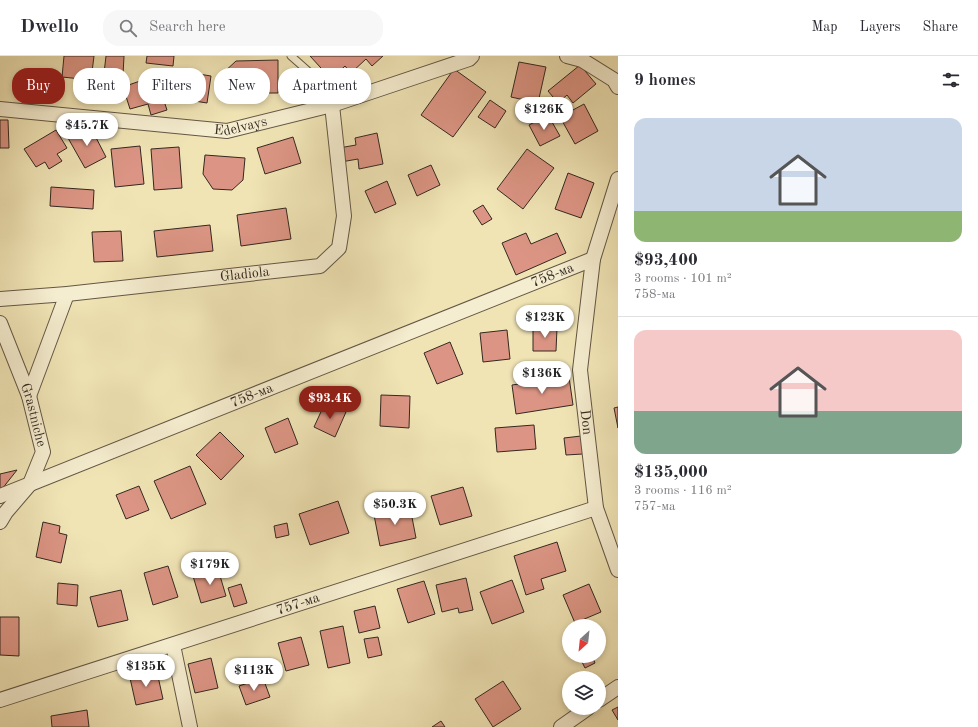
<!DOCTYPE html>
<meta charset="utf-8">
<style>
body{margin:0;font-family:"Old Standard TT",serif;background:#f7f7f7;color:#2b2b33;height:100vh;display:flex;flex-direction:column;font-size:15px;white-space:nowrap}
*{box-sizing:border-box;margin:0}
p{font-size:13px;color:#7c7c81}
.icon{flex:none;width:22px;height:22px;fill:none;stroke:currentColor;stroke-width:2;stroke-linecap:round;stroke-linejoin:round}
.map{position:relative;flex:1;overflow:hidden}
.details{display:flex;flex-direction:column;background:#fff;width:360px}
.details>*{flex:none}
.hud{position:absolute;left:12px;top:12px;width:380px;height:36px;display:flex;gap:8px}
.needle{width:26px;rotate:207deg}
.fabs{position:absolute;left:562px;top:563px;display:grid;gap:8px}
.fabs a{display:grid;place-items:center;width:44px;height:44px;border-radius:50%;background:#fff;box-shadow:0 2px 6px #0003;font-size:20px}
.price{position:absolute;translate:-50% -34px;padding:0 9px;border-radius:14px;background:#fff;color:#222;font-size:13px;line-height:26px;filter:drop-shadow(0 1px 2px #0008)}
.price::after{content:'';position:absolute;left:50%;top:24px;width:12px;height:9px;margin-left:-6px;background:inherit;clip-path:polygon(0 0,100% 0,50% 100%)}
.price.current{background:#8f2418;color:#fff}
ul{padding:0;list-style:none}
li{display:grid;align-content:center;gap:8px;height:212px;padding:0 16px}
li+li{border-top:1px solid #e1e1e2}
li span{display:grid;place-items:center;height:124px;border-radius:12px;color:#555}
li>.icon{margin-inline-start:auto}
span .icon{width:72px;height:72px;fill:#fffc;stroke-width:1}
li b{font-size:17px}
h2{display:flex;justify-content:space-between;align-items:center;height:48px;padding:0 16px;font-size:17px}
.pill{padding:0 14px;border-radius:16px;background:#fff;box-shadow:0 2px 6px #0003;font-size:14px;line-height:36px}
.pill.current{background:#8f2418;color:#fff}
header{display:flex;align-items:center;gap:24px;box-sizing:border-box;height:56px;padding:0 20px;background:#fff;border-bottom:1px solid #e1e1e2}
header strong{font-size:19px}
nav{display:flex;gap:22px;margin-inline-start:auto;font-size:14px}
.search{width:280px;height:36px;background:#f7f7f7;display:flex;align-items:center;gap:10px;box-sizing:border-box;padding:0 14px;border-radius:16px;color:#7c7c81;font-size:15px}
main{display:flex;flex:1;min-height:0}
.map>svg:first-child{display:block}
</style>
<header>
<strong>Dwello</strong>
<div class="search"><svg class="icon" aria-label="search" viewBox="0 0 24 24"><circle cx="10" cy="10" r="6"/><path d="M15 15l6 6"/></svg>Search here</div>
<nav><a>Map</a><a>Layers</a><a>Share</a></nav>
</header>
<main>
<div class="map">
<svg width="618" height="671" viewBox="0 0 618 671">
<rect width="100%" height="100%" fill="#f0e4b5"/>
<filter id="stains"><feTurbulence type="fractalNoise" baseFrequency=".005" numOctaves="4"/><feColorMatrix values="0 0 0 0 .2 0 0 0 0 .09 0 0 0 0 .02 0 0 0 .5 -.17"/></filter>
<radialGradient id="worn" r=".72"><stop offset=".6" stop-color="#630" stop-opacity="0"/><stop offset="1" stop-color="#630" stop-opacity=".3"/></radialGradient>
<path fill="#dc9584" stroke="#342820" d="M64,0h30l-3,24 -29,-3z
M106,0h18l-1,19 -19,-2z
M147,0h27l-1,10 -27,-3z
M310,0h73l-11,10 -6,-7 -15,14 -6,-7 -14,13z
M278,4v33h-55v-20l13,-12z
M519,6l27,5 -8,36 -27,-6z
M580,9l16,19 -23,19 -6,-8 -9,8 -10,-12z
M454,13l32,23 -33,45 -32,-22z
M180,15l31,5 -4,27 -31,-5z
M140,25l3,10 16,-5 8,24 -16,5 -3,-11 -18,5 -7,-22z
M490,44l16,11 -11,17 -17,-11z
M584,48l14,27 -23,13 -15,-27z
M548,59l12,21 -20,10 -11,-21z
M0,64h8l1,28h-9z
M90,70l16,31 -21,11 -17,-30z
M56,74l11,18 -10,6 5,7 -13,8 -4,-7 -9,5 -12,-18z
M377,77l6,31 -24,5 -1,-10 -17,3 -2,-14 17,-3 -1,-7z
M293,81l8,26 -36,11 -8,-26z
M140,90l4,38 -29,3 -4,-38z
M179,91l3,41 -28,2 -3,-41z
M527,93l27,19 -31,41 -26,-20z
M205,99l40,3 -2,22 -11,10 -19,-1 -10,-15z
M431,109l9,20 -23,11 -9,-21z
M568,117l26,10 -13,35 -26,-9z
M387,125l9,23 -21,9 -10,-22z
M51,131l43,3 -1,19 -43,-3z
M483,149l9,14 -10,6 -9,-14z
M286,152l5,31 -50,7 -4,-31z
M210,169l3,26 -56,6 -3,-26z
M121,175l2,30 -29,1 -2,-30z
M526,177l5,11 26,-11 9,20 -50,22 -14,-32z
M533,272h24l-1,23h-23z
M507,274l3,29 -27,3 -3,-29z
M450,286l13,32 -26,10 -13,-31z
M569,321l4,28 -57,9 -4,-29z
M381,339l29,1 -1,32 -29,-2z
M325,347l21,9 -11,25 -21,-10z
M618,351v21l-4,-20z
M288,362l10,26 -23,9 -10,-25z
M534,369l2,24 -39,3 -2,-24z
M220,376l24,24 -23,24 -25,-25z
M581,380l2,18 -17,1 -2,-17z
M190,410l16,38 -35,15 -17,-38z
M17,414l-15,19 -2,1v-16z
M139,430l10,24 -23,9 -10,-24z
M463,431l9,29 -32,9 -9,-29z
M338,445l11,32 -39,12 -11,-31z
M410,451l6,31 -36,8 -6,-31z
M43,466l17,4 -1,7 8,2 -6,28 -25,-6z
M287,467l2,12 -13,3 -2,-12z
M557,486l9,29 -25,8 3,10 -18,6 -12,-39z
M168,510l10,31 -25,8 -9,-32z
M218,513l8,27 -25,7 -8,-27z
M466,522l7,32 -14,3 -1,-5 -16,4 -6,-27z
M512,524l12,32 -32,12 -12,-32z
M424,525l11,33 -27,9 -11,-34z
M58,527l20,2 -1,21 -20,-2z
M241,528l6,19 -13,4 -6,-19z
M589,528l12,28 -26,11 -12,-28z
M121,534l7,30 -30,7 -8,-30z
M375,550l5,22 -21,5 -5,-22z
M0,561h19v39l-19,-1z
M343,570l7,37 -22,5 -8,-37z
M301,581l8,28 -23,6 -8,-28z
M378,581l4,18 -14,3 -4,-19z
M579,600h13l3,7 -10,5z
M211,602l7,30 -23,5 -7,-29z
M157,616l6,27 -27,6 -6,-27z
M263,622l7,19 -24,8 -7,-19z
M503,625l18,28 -28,18 -18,-28z
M618,651v13l-6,-10z
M87,654l2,17h-37l-1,-11z
M441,665l4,6h-13z"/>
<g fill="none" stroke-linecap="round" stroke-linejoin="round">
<g stroke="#635745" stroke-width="9">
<path id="service" d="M291,0l17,15 24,34"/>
</g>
<g stroke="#635745" stroke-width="16">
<g id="minor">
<path d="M567,0l15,4 32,20 4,7"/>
<path id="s1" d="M0,53l227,22 105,-26 137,-46 3,-3"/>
<path id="s2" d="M618,123l-25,80 -13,111 16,138 22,62"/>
<path id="s3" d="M0,243l67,-5 253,-28 19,-18 5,-32 -12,-111"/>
<path id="s4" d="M0,267l29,73 14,56 -13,32 -24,28 -6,10"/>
<path d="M29,340l38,-102"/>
<path id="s5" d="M0,440l593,-237"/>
<path d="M173,589l17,82"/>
<path id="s6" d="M0,644l596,-192"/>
<path d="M599,644l19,-13"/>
<path d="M561,671l27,-19"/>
</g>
</g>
<use href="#service" stroke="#f5edcf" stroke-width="7"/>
<use href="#minor" stroke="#f5edcf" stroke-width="14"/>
</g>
<g text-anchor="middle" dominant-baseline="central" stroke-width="3" stroke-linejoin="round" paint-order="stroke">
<g font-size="14" fill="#342820" stroke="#f5edcf">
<text stroke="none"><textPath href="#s1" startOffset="242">Edelvays</textPath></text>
<text stroke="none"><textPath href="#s3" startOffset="246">Gladiola</textPath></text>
<text stroke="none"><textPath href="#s5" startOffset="595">758-ма</textPath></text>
<text stroke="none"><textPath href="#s5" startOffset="271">758-ма</textPath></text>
<text stroke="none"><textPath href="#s4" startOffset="98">Grastniche</textPath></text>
<text stroke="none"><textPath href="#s2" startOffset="248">Don</textPath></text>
<text stroke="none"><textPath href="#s6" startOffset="313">757-ма</textPath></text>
</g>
</g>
<rect width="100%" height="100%" filter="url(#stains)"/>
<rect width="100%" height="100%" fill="url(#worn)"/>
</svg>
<div class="fabs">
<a><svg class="needle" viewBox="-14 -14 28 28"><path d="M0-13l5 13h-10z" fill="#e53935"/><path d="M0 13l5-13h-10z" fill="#7c7c81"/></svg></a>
<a><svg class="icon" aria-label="layers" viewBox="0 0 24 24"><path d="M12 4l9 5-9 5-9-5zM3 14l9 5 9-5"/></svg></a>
</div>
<b class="price" style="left:544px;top:75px">$126K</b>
<b class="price" style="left:87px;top:91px">$45.7K</b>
<b class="price" style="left:545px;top:283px">$123K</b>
<b class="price" style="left:542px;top:339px">$136K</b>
<b class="price current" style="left:330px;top:364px">$93.4K</b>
<b class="price" style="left:395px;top:470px">$50.3K</b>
<b class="price" style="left:210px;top:530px">$179K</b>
<b class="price" style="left:146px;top:632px">$135K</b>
<b class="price" style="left:254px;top:636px">$113K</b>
<div class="hud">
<a class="pill current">Buy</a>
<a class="pill">Rent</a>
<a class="pill">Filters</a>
<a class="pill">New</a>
<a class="pill">Apartment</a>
</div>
</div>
<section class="details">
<h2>9 homes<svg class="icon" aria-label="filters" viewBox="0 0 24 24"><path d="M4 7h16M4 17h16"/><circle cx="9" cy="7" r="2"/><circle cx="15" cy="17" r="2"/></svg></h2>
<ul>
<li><span style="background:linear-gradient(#c9d6e8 75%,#8fb573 0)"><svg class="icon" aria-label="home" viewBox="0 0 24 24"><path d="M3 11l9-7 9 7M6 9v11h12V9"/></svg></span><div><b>$93,400</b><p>3 rooms · 101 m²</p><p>758-ма</p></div></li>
<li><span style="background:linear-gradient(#f6c9c9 65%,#7fa58c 0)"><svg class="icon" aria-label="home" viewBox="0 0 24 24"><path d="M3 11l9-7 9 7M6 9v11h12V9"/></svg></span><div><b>$135,000</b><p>3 rooms · 116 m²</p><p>757-ма</p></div></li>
</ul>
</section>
</main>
